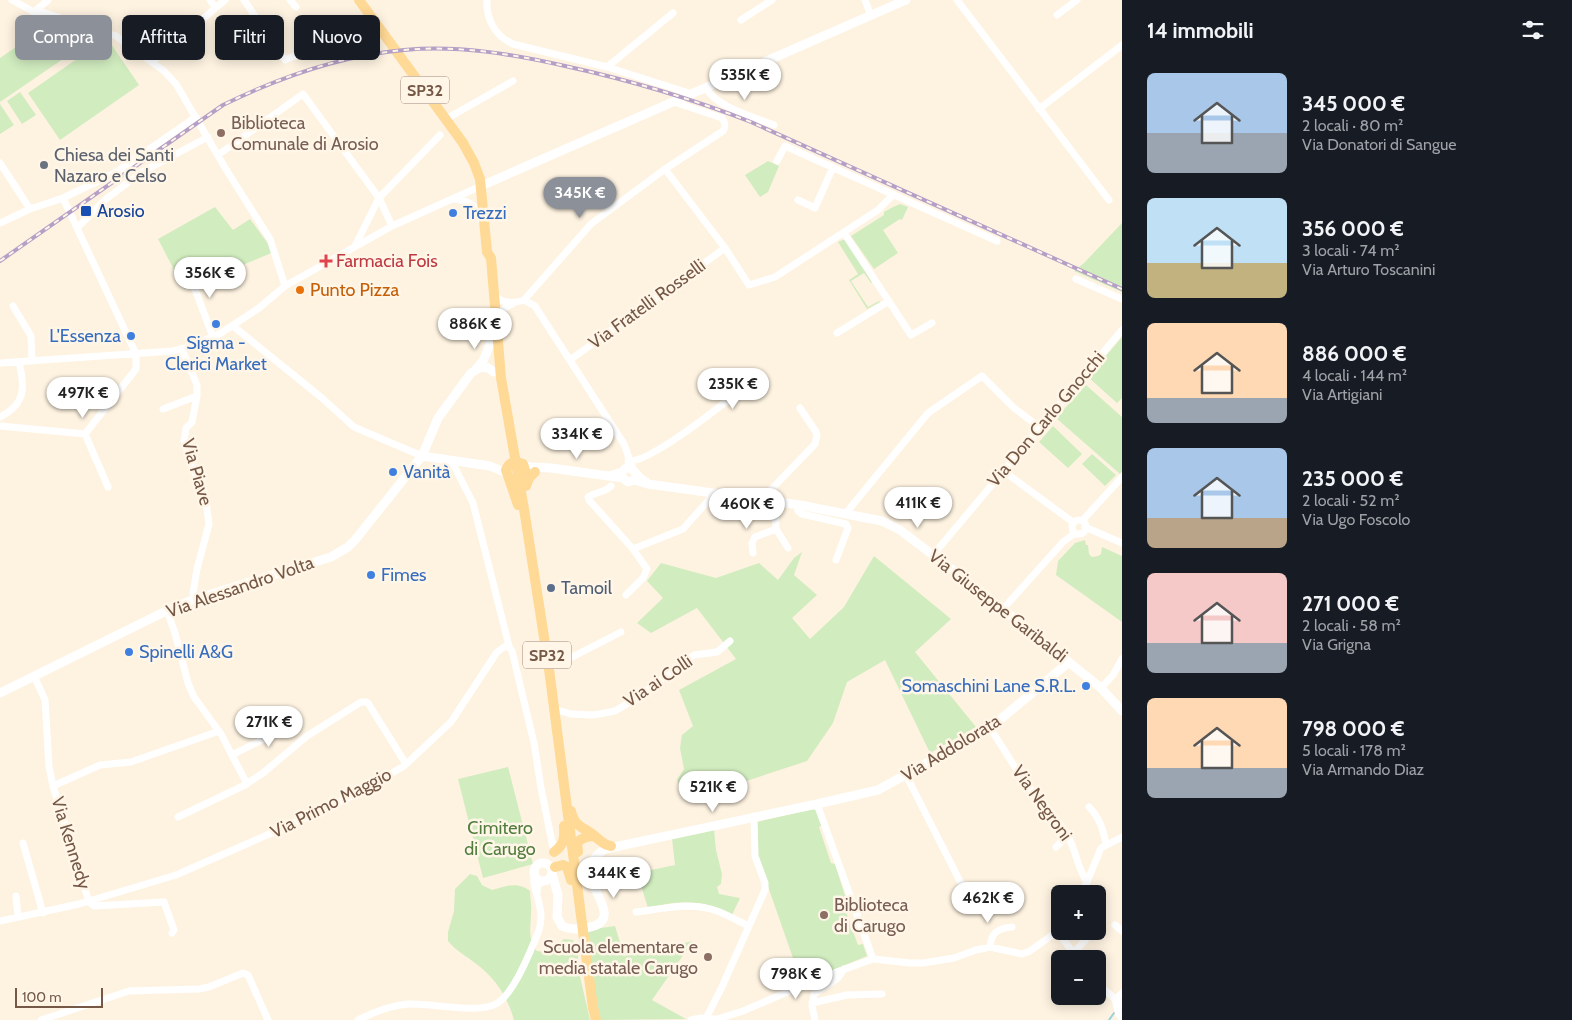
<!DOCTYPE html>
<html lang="it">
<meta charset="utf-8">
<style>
body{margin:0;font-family:Cabin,sans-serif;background:#20242c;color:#f1f3f6;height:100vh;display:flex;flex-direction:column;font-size:19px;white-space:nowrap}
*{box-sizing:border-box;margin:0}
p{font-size:16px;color:#9ea1a6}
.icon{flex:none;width:28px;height:28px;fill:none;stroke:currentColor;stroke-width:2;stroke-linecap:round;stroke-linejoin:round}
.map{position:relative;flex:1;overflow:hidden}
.sheet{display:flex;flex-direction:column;background:#171b24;width:450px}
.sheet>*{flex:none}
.top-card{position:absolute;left:15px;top:15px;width:475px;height:45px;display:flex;gap:10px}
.tools{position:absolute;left:1051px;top:885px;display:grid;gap:10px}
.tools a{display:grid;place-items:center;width:55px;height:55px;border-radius:8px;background:#171b24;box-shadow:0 2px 12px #0003;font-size:25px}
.scale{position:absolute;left:15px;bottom:12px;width:88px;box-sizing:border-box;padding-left:5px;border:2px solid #765846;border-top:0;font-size:14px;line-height:18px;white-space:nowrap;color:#765846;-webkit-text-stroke:4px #fff6e8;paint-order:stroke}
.price{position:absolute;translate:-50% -42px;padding:0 11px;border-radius:18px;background:#fff;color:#222;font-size:16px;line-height:32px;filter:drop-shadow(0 1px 2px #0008)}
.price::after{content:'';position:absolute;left:50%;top:30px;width:15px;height:11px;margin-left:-8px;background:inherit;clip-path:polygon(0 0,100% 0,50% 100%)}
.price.selected{background:#8c9099;color:#fff}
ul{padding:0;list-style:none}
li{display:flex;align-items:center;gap:15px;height:125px;padding:0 25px}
li span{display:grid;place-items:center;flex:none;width:140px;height:100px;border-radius:8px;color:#555}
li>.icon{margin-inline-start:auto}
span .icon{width:60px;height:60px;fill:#fffc;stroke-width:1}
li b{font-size:21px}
h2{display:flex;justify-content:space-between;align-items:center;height:60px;padding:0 25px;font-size:21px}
.chip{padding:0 18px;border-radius:8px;background:#171b24;box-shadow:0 2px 12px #0003;font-size:18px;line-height:45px}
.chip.selected{background:#8c9099;color:#fff}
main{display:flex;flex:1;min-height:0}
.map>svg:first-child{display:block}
</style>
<main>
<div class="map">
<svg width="1122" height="1020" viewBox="0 0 1122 1020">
<rect width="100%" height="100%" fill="#fef3e1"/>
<path fill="#d1ecbf" d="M42,29l21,30 -63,43v-44z
M107,38l32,47 -79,55 -32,-47z
M20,92l16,23 -14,9 -15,-23z
M0,104l14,21 -14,9z
M768,161l11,5 -11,26 -8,5 -15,-22z
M900,204l8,3 -6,13 -2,-1 -17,11 15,23 -24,16 -23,-33 33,-21v-3l9,-5z
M215,207l18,23 17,-11 24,33 -90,37 -26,-50z
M1122,223v69l-48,-21 10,-8z
M845,239l27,43 -1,1 -7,-10 -13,8 17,26 11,-6 1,1 -13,7 -18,-29 9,-6 -20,-32z
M1122,337v61l-5,5 -29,-26z
M1086,385l36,32v54l-2,3 -64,-56z
M1053,426l29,28 -14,14 -29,-26z
M1092,454l24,21 -11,11 -23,-22z
M1085,540l1,5h2l1,9 3,3 6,-1 3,-2 1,-7 20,9v66l-66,-47 2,-14 17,-18z
M802,552l-8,23 23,20 -25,23 18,21 34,-32 30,-51 77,63 -36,33 61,75 -46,26 -45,-93 -38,22 -14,41 -26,38 -85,28 -37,8 -8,-17 7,-11 -4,-21 2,-13 11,-9 -14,-36 57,-31 -39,-51 -46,25 -14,-10 26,-25 -16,-17 14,-18 55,15 43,-15 19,17 16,-22z
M508,767l25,97 -50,14 -25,-99z
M813,809l3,1 6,15 -3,2 12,36 4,1 13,41 -3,4 13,36 5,-1 4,12 -44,18 -6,-5 -4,1 2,7 -20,9 -9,-21 8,-4 -37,-106v-33z
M714,829l2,21 6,24 -1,10 -4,3 2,7 21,4 -8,17c-32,-16 -49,-15 -84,-7l-11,-35 38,-8 -3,-27z
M470,874l7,2 5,9 10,5c14,-4 25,-9 38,1 0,7 2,14 1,21 0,15 -4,26 6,39 15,3 16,-3 27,-12l9,1 5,15 1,17 11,48h-76c-6,-22 -19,-43 -39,-57 -10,-8 -19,-12 -27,-22v-9l6,-21 1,-22z
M615,926l9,30 69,-15 -41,59 34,19 -86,1 -3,-8 -10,-82z"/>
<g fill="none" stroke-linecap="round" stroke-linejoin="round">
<path stroke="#9ad0db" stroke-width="2" d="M1109,1020l5,-7"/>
<path stroke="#fff" stroke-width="7" d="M12,0l22,12h8l74,24 48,35 12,13 51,87 43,68 15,47
M210,0l5,7
M244,0l41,60 17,-7
M290,0l6,7
M487,0c-1,19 8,36 26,44l94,23 85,27
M865,0l6,16
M957,0l152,200
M34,12l14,-12
M1057,15l20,-15
M741,20l31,-20
M152,62l73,-62
M607,67l66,-54
M706,88c10,19 48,29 68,37
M674,102l48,16c3,5 4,8 1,13l-58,38 60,79 24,37 26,-8 103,-67 15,-15
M1039,109l83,-64
M446,119l67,-38
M218,155l85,-61 76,104 13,28
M777,161l8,-15 212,95
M0,163l30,46
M63,198l73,156v15l-51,65 23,53
M454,199c18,3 21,5 28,23
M798,200l17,8 18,-41
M0,223l30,-14 33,-11 52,-25 81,-56
M77,228l29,-29 36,-27 66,-35
M844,233l67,102 21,-12
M355,246l24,-48 61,-63
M187,268l26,69
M1076,279l46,20
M494,295c9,9 19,9 30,5l67,-76 74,-55
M524,300l11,6 3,5 86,133 9,25
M13,306l18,30 1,25
M498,319c1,-9 8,-12 16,-16
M233,326l89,72 32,29 68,29
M837,333l52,-32
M182,349l15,36v11l-5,26 -6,6 -2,13 9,28 12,25 4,30 -12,45 -4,24 2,6
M570,360l155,-112
M0,363l173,-12 16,-4 32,-14 38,-25 26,-22 107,-60 89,-40
M163,409l34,-13
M0,417c26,-13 25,-30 19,-55
M0,426l85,8
M451,460l22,43 36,143
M628,461c21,3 95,-57 114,-72
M1002,470l72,53
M611,486c-7,7 -16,6 -23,11l1,3 44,49 50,-20 32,-36
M761,500l54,-56 2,-9 -1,-3 -16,-24
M775,502l1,27 12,19
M797,505l1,6 4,3 44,10 2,4 -12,32
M846,513l82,-100 54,-37 31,31 26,20
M1072 527a7 7 0 1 1 14 0a7 7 0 1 1-14 0Z
M1082,521l40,-44
M1085,527l37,16
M753,553l-1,-10 3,-6 21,-8
M933,555l189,-225
M626,595l17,-17 4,-9 -14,-20
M1003,609l60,-67 12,-9
M167,611l8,22 13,50 6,14 27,37 26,50
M549,669l72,-37
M34,676l11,24 4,67 4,19 36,116 5,4 70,-4 10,28 -2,3
M1101,688l12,-13 9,-16
M554,709l17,5 23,1 21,-4 20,-12 59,-44 23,-3 13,-11
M990,728c12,18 23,37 35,54 13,18 30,32 41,51 10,15 11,35 21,49
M232,755l65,-33
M906,775l65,128
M53,786l47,-21 31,-3 88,-31
M817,804l56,155
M1089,807c11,11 14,23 17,37
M178,817l65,-31 20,-13 44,-37 54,-34h5l2,1 38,61
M23,843l20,70
M1056,847l7,-7 2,-9
M537,892l1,-7 6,-4
M1081,894l6,-12 14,-34 21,-11
M16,896l2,21
M636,912c26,-3 56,-11 81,-1 11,4 21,10 32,15
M0,921l79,-17 97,-29 107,-47 73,-34 48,-28 47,-44 46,-70 10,-7 5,6 22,92 7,45 13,64
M1115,925l7,6
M1057,931l21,28
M990,947c1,-14 8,-19 22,-20
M1073,954l20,-23
M1098,984l24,21
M1115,1000l4,15 3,3
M1115,1000l7,-7
M812,1003l35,-8 35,-1
M706,1018l15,-29 44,-99v-7l-10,-27 -1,-40
M41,1020l88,-29 70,-2 10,-2 34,-14 5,2 20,45
M358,1020c16,-8 33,-15 51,-16 22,-1 68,10 87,0 18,-10 34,-52 42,-71 10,-25 -9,-46 -3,-59
M691,1020l10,-2 16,1 26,-8 77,-33 53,-19 37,4h13l31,-5 22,-8 14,-3 32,7 8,-3 25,-18 5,-7
M815,1020l-3,-14 2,-12 24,-16 6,-9"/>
<path stroke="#fff" stroke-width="9" d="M481,186l425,-186
M476,369l7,-8 8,-19
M422,456l68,10 16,7
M523,464l6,3 22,1 72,10 5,4 6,-2 14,4 152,21 82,16 18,9 75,57 126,101 21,23
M610,476l12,-4 4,-4h5l9,10 6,4
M0,693l164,-81 31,-13 136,-42 17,-10 7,-7 67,-84 16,-38 33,-45 10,-6 7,1 6,4
M534 872a9 9 0 1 1 18 0a9 9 0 1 1-18 0Z
M552,874l6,21 -1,22 5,9c8,4 15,3 23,2 39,-5 7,-36 5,-53 -1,-12 5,-20 15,-26l212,-45 61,-14 112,-62 79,-66"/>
<path stroke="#ffd996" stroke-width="10" d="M359,0l104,143 11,20 6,16 7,73 4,6 10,120 23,131 25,160 44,339 3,12
M510,479l5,2 7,-2 4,-6 -3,-9c-8,-4 -14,-2 -17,6l12,35
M526,486l3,-8 6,-6
M571,811c4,18 15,16 26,27 5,4 7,7 14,8
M554,852c10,-7 11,-14 10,-26
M578,852l-1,-9c5,-6 11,-7 18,-7
M555,867l8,-2 4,2 4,13"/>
<g stroke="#b59fc7" stroke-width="4">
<path id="rail" d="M0,261l223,-156c57,-28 116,-49 181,-55 55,-5 108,4 161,16 64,14 125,32 186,56l371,167"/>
</g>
<use href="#rail" stroke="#fff6e8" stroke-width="2" stroke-dasharray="5.5" stroke-linecap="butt"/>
</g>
<g fill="#8d6e63" stroke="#fff6e8" stroke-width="2">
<circle cx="221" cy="133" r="5"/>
<circle cx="824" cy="915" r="5"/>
<circle cx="708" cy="957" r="5"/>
</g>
<circle fill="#6b7280" stroke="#fff6e8" stroke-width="2" cx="44" cy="165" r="5"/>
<rect fill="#1a4fb4" stroke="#fff6e8" stroke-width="2" x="80" y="205" width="12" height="12" rx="2.5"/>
<g fill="#3f7fe0" stroke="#fff6e8" stroke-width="2">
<circle cx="453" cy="213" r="5"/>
<circle cx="216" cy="324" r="5"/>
<circle cx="131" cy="336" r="5"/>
<circle cx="393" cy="472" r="5"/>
<circle cx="371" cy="575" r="5"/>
<circle cx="129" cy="652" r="5"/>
<circle cx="1086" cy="686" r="5"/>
</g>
<path fill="#e0444e" stroke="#fff6e8" stroke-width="2" d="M323.5 253.5h5v5h5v5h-5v5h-5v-5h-5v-5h5z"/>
<circle fill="#e8710a" stroke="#fff6e8" stroke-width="2" cx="300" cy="290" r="5"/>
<circle fill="#5c6f8a" stroke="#fff6e8" stroke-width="2" cx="551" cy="588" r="5"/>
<g text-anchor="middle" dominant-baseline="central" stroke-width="5" stroke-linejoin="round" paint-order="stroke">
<g fill="#fff6e8" stroke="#9f8777" stroke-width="1">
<rect x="401" y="76.5" width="48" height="27" rx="4"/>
<rect x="523" y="641.5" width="48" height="27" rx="4"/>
</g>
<g font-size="16" font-weight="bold" fill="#765846">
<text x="425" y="90">SP32</text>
<text x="547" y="655">SP32</text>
</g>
<g font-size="18" fill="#785e54" stroke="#fff6e8" text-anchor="start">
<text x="231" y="123">Biblioteca<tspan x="231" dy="21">Comunale di Arosio</tspan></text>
<text x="834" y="905">Biblioteca<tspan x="834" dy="21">di Carugo</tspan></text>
<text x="698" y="947" text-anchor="end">Scuola elementare e<tspan x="698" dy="21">media statale Carugo</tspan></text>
</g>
<g font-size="18" fill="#5b616d" stroke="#fff6e8" text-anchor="start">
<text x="54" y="155">Chiesa dei Santi<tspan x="54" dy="21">Nazaro e Celso</tspan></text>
</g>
<g font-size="18" fill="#164399" stroke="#fff6e8" text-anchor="start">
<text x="97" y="211">Arosio</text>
</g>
<g font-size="18" fill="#366cbe" stroke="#fff6e8" text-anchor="start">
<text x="463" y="213">Trezzi</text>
<text x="121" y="336" text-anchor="end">L'Essenza</text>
<text x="216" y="343" text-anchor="middle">Sigma -<tspan x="216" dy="21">Clerici Market</tspan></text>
<text x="403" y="472">Vanità</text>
<text x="381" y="575">Fimes</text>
<text x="139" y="652">Spinelli A&amp;G</text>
<text x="1076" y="686" text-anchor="end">Somaschini Lane S.R.L.</text>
</g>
<g font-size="18" fill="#be3a42" stroke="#fff6e8" text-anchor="start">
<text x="336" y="261">Farmacia Fois</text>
</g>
<g font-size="18" fill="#c56008" stroke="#fff6e8" text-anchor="start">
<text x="310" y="290">Punto Pizza</text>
</g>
<g font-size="18" fill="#765846" stroke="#fff6e8">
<text transform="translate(647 304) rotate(-36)">Via Fratelli Rosselli</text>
<text transform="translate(1046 419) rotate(-50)">Via Don Carlo Gnocchi</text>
<text transform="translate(197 472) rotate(74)">Via Piave</text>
<text transform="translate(240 587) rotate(-19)">Via Alessandro Volta</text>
<text transform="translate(998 606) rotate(38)">Via Giuseppe Garibaldi</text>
<text transform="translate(658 681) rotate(-34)">Via ai Colli</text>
<text transform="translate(951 748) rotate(-31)">Via Addolorata</text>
<text transform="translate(331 803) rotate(-27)">Via Primo Maggio</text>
<text transform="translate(1042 803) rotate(54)">Via Negroni</text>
<text transform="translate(71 843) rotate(73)">Via Kennedy</text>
</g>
<g font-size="18" fill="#4e5e75" stroke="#fff6e8" text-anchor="start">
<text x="561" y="588">Tamoil</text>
</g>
<g font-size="18" fill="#507d3d" stroke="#fff6e8">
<text x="500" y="828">Cimitero<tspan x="500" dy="21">di Carugo</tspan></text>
</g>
</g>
</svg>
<div class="tools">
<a>+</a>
<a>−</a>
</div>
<div class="scale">100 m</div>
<b class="price" style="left:745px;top:101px">535K €</b>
<b class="price selected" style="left:580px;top:219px">345K €</b>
<b class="price" style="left:210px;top:299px">356K €</b>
<b class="price" style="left:475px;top:350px">886K €</b>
<b class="price" style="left:733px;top:410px">235K €</b>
<b class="price" style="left:83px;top:419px">497K €</b>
<b class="price" style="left:577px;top:460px">334K €</b>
<b class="price" style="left:918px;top:529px">411K €</b>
<b class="price" style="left:747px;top:530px">460K €</b>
<b class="price" style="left:269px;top:748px">271K €</b>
<b class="price" style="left:713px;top:813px">521K €</b>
<b class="price" style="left:614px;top:899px">344K €</b>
<b class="price" style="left:988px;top:924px">462K €</b>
<b class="price" style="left:796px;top:1000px">798K €</b>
<div class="top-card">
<a class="chip selected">Compra</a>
<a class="chip">Affitta</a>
<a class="chip">Filtri</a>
<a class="chip">Nuovo</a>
</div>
</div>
<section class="sheet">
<h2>14 immobili<svg class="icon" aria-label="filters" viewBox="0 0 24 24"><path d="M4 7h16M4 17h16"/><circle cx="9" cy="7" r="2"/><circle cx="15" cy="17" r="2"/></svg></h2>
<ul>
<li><span style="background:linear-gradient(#a9c7e8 60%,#9aa5b1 0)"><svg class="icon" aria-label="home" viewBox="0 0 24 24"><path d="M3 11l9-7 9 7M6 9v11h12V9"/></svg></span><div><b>345 000 €</b><p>2 locali · 80 m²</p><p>Via Donatori di Sangue</p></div></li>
<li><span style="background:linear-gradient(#bfe0f5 65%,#c2b280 0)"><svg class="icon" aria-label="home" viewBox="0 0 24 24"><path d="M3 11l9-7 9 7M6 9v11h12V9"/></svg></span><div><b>356 000 €</b><p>3 locali · 74 m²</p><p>Via Arturo Toscanini</p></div></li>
<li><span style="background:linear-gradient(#ffd9b3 75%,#9aa5b1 0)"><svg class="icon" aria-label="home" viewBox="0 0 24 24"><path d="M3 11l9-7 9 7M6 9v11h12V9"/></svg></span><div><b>886 000 €</b><p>4 locali · 144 m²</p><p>Via Artigiani</p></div></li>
<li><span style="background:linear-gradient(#a9c7e8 70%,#b9a48a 0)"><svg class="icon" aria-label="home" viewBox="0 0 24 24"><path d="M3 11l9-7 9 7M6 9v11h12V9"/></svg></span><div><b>235 000 €</b><p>2 locali · 52 m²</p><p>Via Ugo Foscolo</p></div></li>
<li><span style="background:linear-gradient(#f6c9c9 70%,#9aa5b1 0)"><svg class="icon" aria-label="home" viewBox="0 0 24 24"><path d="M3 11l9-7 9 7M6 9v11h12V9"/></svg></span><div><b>271 000 €</b><p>2 locali · 58 m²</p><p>Via Grigna</p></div></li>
<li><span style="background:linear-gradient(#ffd9b3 70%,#9aa5b1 0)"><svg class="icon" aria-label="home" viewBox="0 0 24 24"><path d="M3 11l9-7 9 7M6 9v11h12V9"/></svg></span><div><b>798 000 €</b><p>5 locali · 178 m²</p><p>Via Armando Diaz</p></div></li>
</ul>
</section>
</main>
